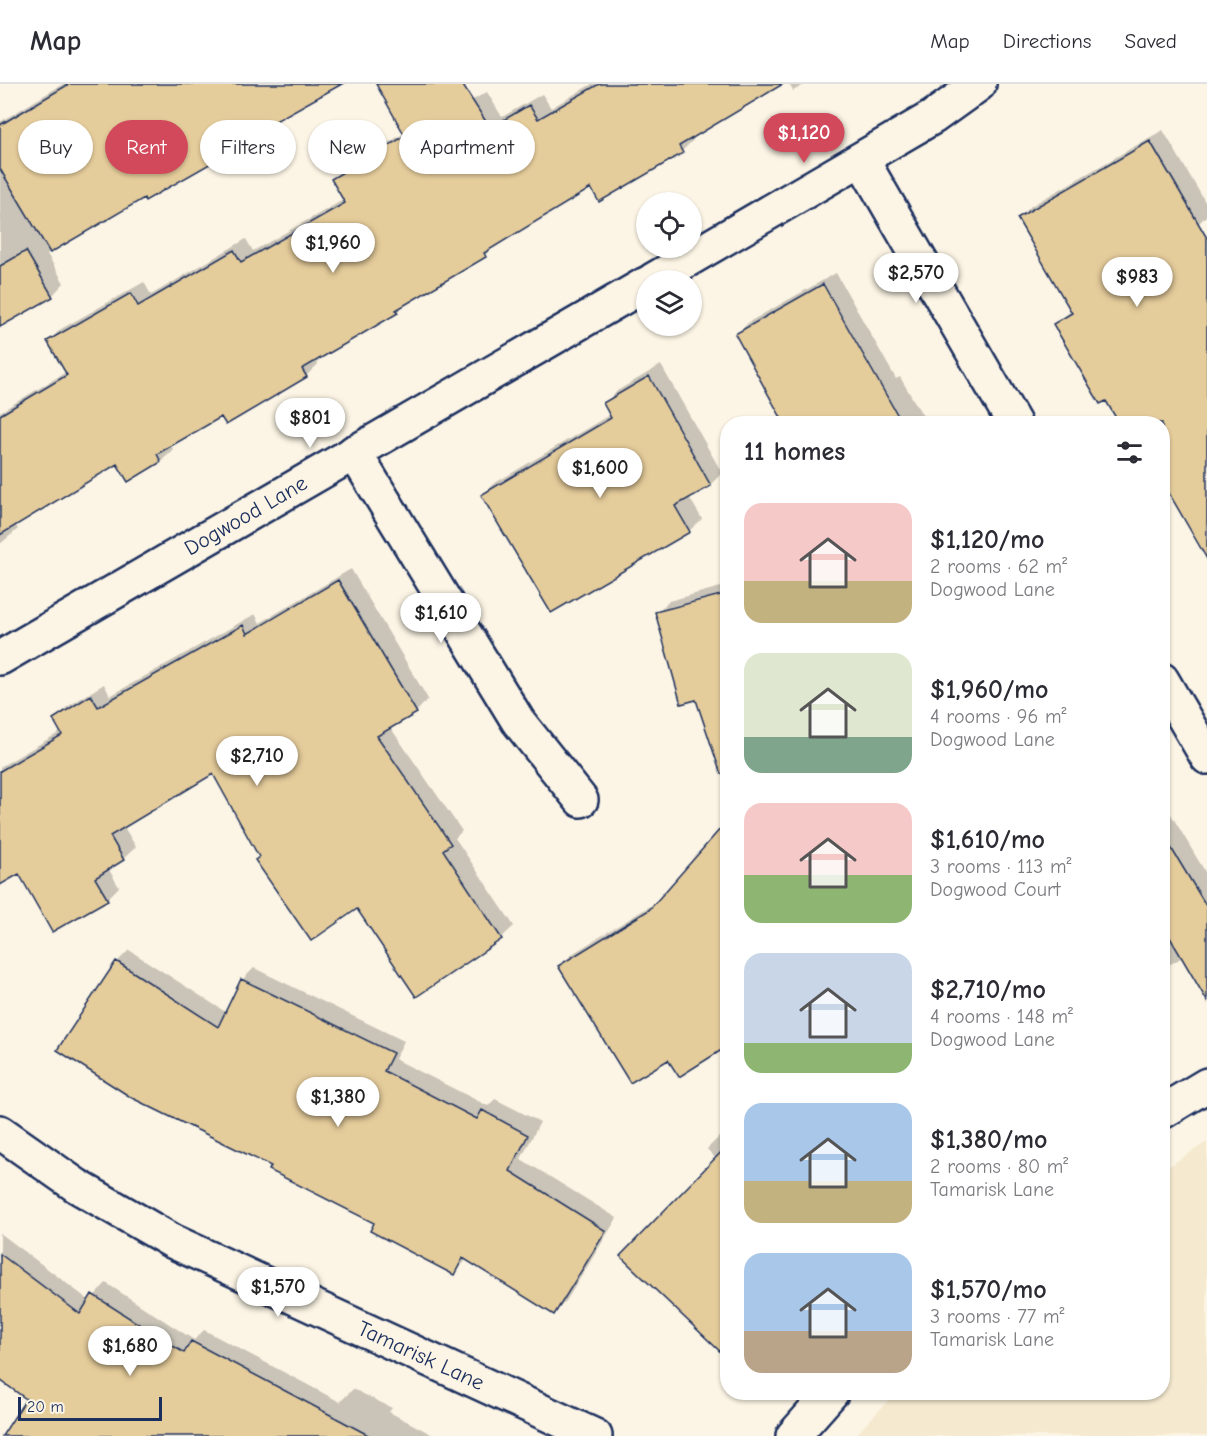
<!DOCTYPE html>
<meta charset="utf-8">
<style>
body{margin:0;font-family:"Comic Neue",sans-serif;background:#f7f7f7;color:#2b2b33;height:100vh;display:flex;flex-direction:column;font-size:22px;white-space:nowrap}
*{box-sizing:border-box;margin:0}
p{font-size:20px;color:#7c7c81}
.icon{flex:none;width:33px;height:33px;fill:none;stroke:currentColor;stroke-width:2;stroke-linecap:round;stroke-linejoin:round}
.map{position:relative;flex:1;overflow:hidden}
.drawer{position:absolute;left:720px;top:332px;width:450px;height:984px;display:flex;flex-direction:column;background:#fff;border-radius:24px;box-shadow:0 2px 4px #0004}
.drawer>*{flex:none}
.guide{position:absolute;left:18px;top:36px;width:570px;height:54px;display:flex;gap:12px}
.tools{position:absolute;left:636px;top:108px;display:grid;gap:12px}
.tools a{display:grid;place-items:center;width:66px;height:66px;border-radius:50%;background:#fff;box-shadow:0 2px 4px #0004;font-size:30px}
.scale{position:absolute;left:18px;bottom:15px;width:144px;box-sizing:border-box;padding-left:6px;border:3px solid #1b2f5e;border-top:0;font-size:16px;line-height:21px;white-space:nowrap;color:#1b2f5e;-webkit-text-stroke:4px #fcf5e5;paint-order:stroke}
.price{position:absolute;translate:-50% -51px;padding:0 14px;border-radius:21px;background:#fff;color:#222;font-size:20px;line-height:39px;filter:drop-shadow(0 2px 3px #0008)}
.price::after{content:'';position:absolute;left:50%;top:36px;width:18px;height:14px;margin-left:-9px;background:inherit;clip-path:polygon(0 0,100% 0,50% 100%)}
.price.on{background:#d1495b;color:#fff}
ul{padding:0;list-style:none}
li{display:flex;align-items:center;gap:18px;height:150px;padding:0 24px}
li span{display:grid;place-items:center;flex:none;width:168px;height:120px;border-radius:18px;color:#555}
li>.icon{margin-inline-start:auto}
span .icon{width:72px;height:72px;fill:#fffc;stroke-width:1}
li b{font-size:26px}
h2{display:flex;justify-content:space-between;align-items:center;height:72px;padding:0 24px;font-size:26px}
.pill{padding:0 21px;border-radius:27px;background:#fff;box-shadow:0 2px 4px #0004;font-size:21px;line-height:54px}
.pill.on{background:#d1495b;color:#fff}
header{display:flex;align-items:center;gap:36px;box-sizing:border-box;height:84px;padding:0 30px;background:#fff;border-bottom:2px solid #e1e1e2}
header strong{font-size:28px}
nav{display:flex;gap:33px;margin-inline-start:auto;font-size:21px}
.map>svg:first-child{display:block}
</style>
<header>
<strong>Map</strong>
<nav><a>Map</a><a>Directions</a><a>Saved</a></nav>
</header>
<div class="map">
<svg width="1207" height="1352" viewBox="0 0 1207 1352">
<rect width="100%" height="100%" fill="#fcf5e5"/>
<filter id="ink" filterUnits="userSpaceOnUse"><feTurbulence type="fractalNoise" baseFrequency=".0167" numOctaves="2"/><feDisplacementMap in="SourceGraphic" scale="12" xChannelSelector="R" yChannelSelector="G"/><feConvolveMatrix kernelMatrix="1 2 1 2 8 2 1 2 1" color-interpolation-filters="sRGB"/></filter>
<g filter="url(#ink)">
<path fill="#f5e9cf" d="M1207,1058v294h-352l41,-44h266l1,-222z"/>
<path fill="#0003" d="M63,0h276l-99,55 -12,12 -84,45 -97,58 17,29 -12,13 -52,13v-187z
M377,0h84l10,17 16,-9 15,25 40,-23 9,14 41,-24h188l-88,52 2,3 -12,12 -90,35 -95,57 -12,12 -78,47 -10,10 -81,47 2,5 -12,12 -84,39 -52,30 3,4 -12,12 -43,1 -103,62 3,5 -18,15v-132l66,-40 -17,-31 12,-12 83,-47 7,13 95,-56 7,12 92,-52 -12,-19 13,-13 59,-34z
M789,0h17l-13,7z
M1163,46l44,75v10l-9,9 9,18v315l-37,-66 -8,5v-73h-41l-14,-24 -52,-75 17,-14 -53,-92 12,-12z
M836,189l60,106 4,-2 27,46h-141l-49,-89 12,-12z
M661,281l61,108 -12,12 -21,12 13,22 -13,12 -137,80 -69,-116 12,-12 116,-69 -6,-11 12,-12z
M351,485l77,130 -12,13 -26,15 72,104 -7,7 59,88 -13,12 -144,-31 -96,-50 -47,-85 -90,55 12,20 -13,12 -15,9 11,19 -12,12 -88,-27 -19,12v-117l62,-36 -7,-12 12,-12 37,-23 6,12 145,-82 5,9z
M728,501v7l-58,15v3l58,-15v193l-31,-90 -40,-85 12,-12z
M1169,727l38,64v68l-45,26v-155z
M660,816l8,158 -108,-92 12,-12z
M129,866l98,63 15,-33 12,-12 150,73 -9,18 93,47 7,-7 45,23 -19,37 96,59 -51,83 -12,12 -87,-54 -13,15 -78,-51 -103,-58 -156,-203z
M728,1044v211l-12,-180 -9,-10z
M0,1149l90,68 16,-18 88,57 10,-10 136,72 13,-13 39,19 -3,4 46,24h-429l22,-37 -28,-21z"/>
<path fill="#e5cc9b" stroke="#1b2f5e" stroke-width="1.5" d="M69,0h273l-115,64 2,5 -84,48 -1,-3 -94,55 -50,-84v-44z
M376,0h86l28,44 39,-23 9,14 61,-35h184l-104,62 4,7 -84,49 -8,-14 -107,65 2,4 -90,53 2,3 -96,56 5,8 -81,48 -5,-8 -64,37 4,8 -33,20 -11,-18 -117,71v-120l67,-40 -20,-34 84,-48 7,13 96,-56 7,12 104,-59 -14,-24 74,-43z
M1150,57l57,97v321l-45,-78v-58h-43l-13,-22 -6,3 -47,-80 19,-11 -55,-95z
M26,167l27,46 -53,30v-61z
M823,200l79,139h-118l-49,-89z
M649,292l62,110 -36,20 15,26 -139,81 -70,-118 130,-77 -8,-15z
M338,496l79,133 -40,23 74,108 -8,6 59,89 -86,58 -59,-88 -46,32 -56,-81 4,-3 -46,-83 -103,62 14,24 -29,18 13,22 -56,32 -33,-58 -19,11v-114l62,-36 -9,-16 38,-24 7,12 145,-82 4,9z
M728,509v180l-7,1 -25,-74 -15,4 -26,-92z
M728,736v226l-49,31 -11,-17 -38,23 -72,-117 91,-56z
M1162,749l45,74v94l-45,-77z
M116,877l102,66 23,-48 152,74 -9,18 93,48 5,-9 46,25 -18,36 96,60 -52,84 -91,-57 -9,17 -84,-44 4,-8 -105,-53 2,-4 -139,-68 -75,-48z
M728,1061v214l-108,-103z
M0,1170l80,60 12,-20 92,59 7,-12 179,95h-368l24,-37 -26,-19z"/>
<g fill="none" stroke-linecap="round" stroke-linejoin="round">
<g stroke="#1b2f5e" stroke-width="38">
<g id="street">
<path d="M862,76l152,263"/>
<path d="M653,196l280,-163 46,-33"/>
<path d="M354,368l164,269 63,79"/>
<path id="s1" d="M0,574l646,-374"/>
<path d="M1162,596l45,77"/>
<path d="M1162,1028l45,-27"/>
<path id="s2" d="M0,1048l77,54 95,55 423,195"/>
<path d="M793,1352l39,-44"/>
</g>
</g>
<use href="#street" stroke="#fcf5e5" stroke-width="33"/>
</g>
</g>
<g text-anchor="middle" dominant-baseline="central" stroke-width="4.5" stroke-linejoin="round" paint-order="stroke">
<g font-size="22" fill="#1b2f5e" stroke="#fcf5e5">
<text stroke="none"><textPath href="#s1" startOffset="284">Dogwood Lane</textPath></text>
<text stroke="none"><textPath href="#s2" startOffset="478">Tamarisk Lane</textPath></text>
</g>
</g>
</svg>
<div class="tools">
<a><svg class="icon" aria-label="locate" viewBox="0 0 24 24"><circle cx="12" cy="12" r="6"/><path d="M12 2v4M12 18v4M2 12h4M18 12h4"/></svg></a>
<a><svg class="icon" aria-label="layers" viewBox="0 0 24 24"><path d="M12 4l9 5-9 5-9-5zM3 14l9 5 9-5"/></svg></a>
</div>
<div class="scale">20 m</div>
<b class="price on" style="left:804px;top:80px">$1,120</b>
<b class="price" style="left:333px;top:190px">$1,960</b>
<b class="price" style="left:916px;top:220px">$2,570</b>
<b class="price" style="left:1137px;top:224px">$983</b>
<b class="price" style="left:310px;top:365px">$801</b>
<b class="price" style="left:600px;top:415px">$1,600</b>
<b class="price" style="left:441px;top:560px">$1,610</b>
<b class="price" style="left:257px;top:703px">$2,710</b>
<b class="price" style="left:338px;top:1044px">$1,380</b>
<b class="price" style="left:278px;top:1234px">$1,570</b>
<b class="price" style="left:130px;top:1293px">$1,680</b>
<div class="guide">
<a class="pill">Buy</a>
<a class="pill on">Rent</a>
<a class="pill">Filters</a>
<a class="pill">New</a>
<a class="pill">Apartment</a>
</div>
<section class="drawer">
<h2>11 homes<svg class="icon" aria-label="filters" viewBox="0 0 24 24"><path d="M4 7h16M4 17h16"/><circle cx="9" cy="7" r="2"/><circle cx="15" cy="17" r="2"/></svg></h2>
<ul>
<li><span style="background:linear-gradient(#f6c9c9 65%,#c2b280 0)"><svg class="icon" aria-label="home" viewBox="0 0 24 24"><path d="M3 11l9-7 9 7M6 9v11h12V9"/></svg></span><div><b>$1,120/mo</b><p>2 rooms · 62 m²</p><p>Dogwood Lane</p></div></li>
<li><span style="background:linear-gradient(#dfe7d0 70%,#7fa58c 0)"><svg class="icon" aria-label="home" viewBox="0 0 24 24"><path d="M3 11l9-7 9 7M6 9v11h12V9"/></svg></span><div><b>$1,960/mo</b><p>4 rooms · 96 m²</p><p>Dogwood Lane</p></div></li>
<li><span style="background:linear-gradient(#f6c9c9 60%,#8fb573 0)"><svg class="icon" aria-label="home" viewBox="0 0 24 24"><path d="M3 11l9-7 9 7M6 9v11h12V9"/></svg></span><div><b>$1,610/mo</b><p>3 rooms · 113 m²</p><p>Dogwood Court</p></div></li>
<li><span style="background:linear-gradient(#c9d6e8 75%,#8fb573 0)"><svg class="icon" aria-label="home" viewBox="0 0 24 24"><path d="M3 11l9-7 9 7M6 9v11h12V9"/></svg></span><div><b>$2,710/mo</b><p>4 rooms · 148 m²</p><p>Dogwood Lane</p></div></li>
<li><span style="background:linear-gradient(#a9c7e8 65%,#c2b280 0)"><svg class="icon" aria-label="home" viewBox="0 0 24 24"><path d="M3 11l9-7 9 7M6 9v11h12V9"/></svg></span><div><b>$1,380/mo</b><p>2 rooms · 80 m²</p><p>Tamarisk Lane</p></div></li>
<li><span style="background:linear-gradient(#a9c7e8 65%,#b9a48a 0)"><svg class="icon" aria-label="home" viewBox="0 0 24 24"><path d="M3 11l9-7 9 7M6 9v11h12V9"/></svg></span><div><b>$1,570/mo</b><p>3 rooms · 77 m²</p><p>Tamarisk Lane</p></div></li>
</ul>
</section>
</div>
